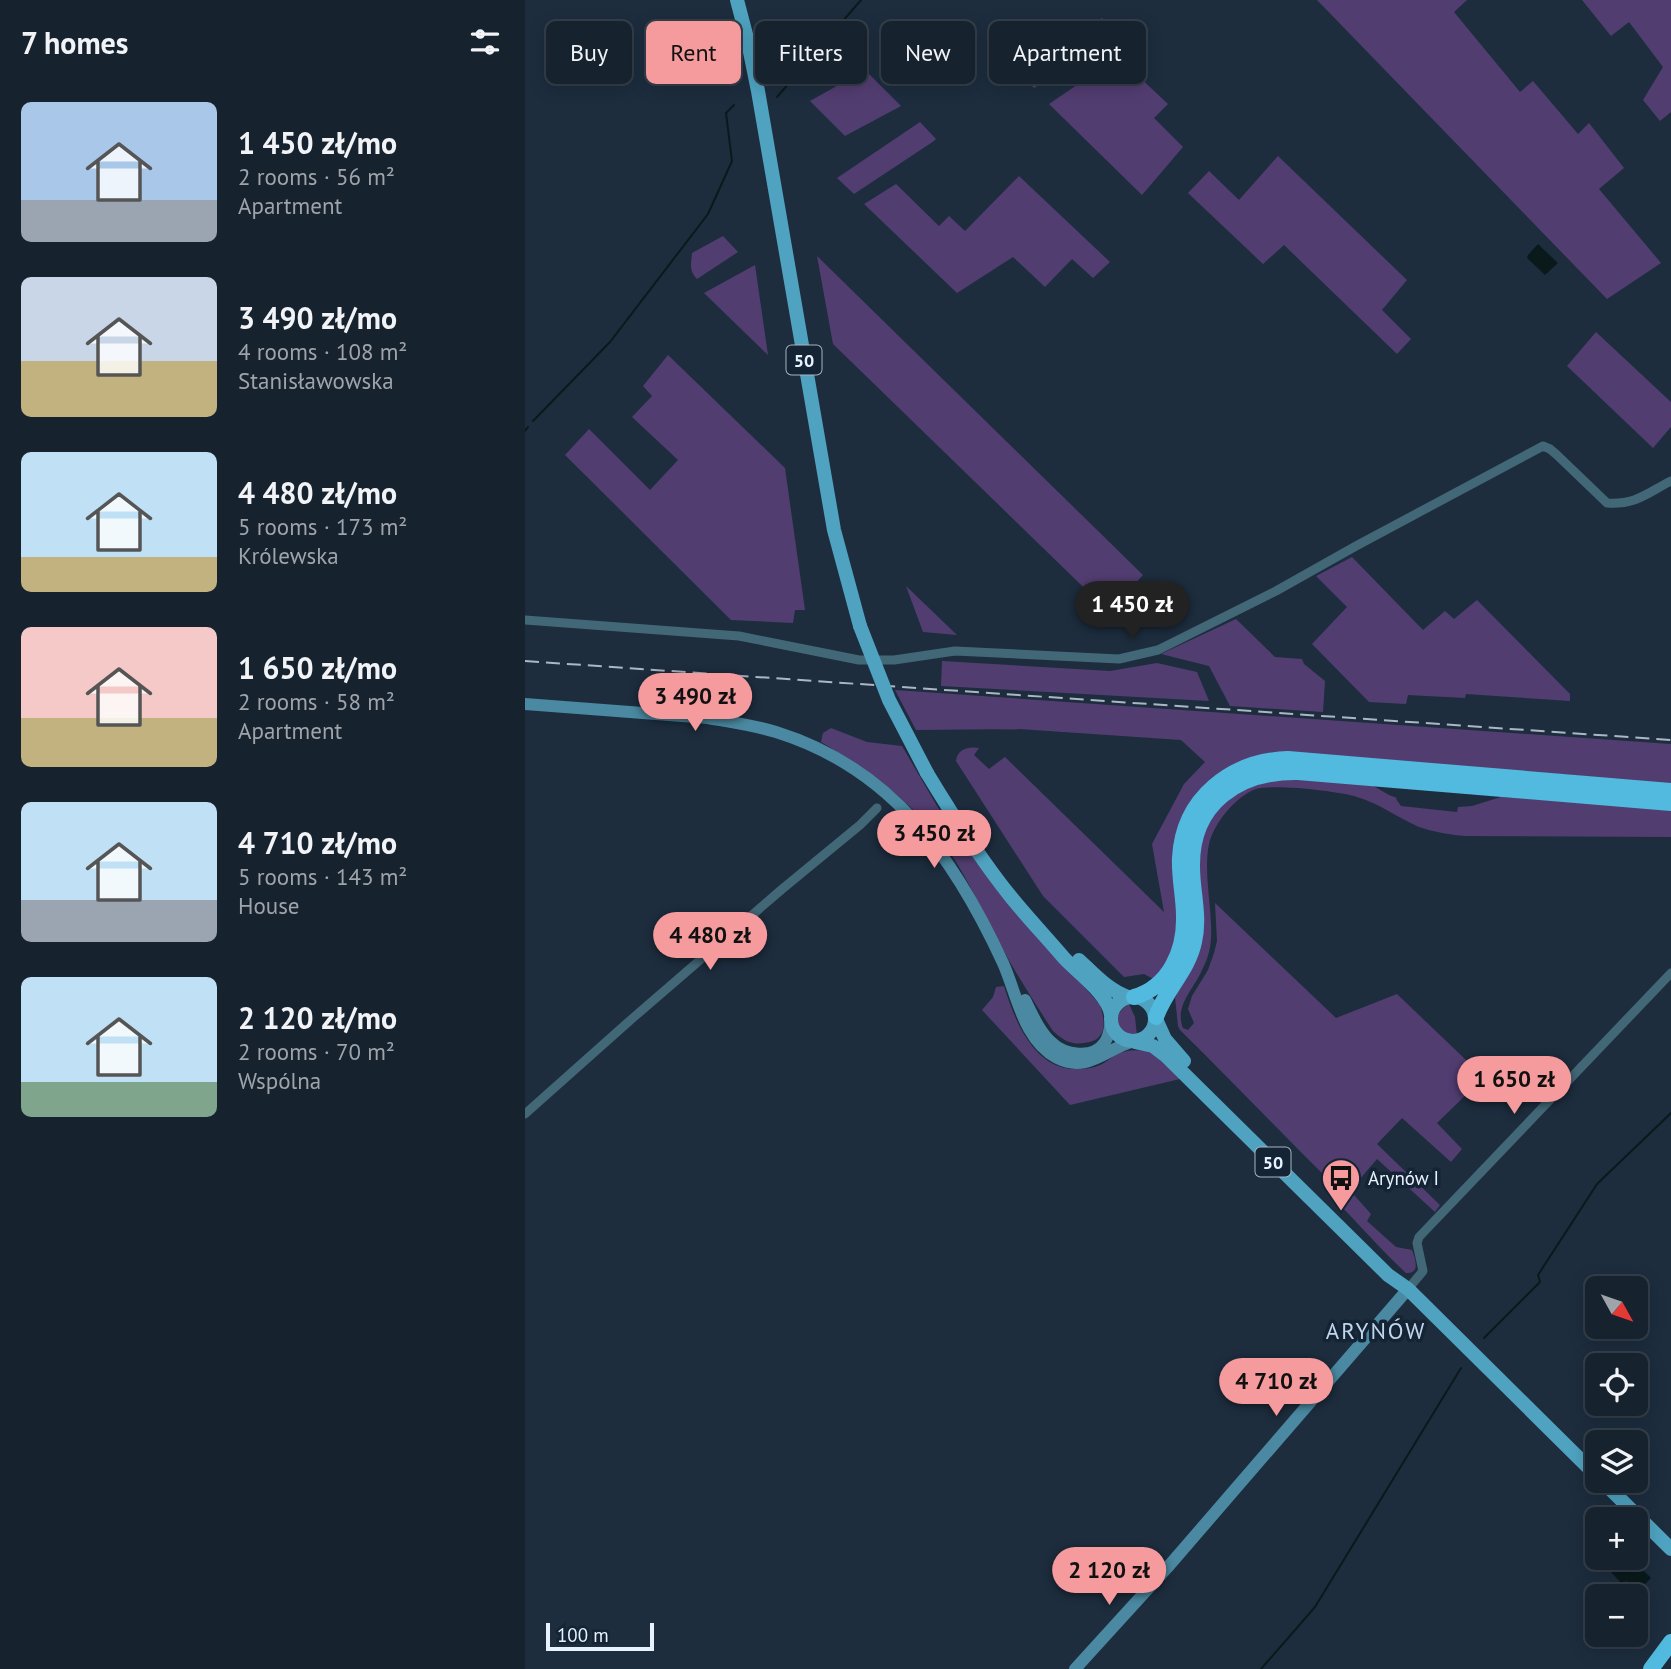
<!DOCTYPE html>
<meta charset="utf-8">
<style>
body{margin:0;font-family:"PT Sans",sans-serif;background:#232f3a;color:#f1f3f6;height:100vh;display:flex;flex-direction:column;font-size:26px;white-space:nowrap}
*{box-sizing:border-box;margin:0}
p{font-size:23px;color:#9ea4aa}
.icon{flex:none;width:38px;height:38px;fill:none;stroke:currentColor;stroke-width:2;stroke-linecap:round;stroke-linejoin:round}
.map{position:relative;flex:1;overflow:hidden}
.details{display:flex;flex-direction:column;background:#16222e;width:525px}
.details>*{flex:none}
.guide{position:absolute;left:21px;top:21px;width:665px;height:63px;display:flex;gap:14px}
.needle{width:46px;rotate:130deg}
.tools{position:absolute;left:1060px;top:1276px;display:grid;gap:14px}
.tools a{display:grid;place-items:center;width:63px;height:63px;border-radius:10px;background:#16222e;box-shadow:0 4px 18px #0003,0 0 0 2px #353f4a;font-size:35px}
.scale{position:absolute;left:21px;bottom:18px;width:108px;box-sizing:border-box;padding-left:7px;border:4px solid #e8f2fe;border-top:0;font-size:19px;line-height:24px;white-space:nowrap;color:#e8f2fe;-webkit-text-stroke:5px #142434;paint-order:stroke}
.price{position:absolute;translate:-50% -60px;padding:0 16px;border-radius:24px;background:#f59b9e;color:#111;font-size:23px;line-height:46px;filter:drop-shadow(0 2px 4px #0008)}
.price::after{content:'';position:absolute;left:50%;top:42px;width:21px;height:16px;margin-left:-10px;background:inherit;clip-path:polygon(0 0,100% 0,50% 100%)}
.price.current{background:#222;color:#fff}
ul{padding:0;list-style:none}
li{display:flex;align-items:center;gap:21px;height:175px;padding:0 21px}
li span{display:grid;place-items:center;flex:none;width:196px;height:140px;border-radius:10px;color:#555}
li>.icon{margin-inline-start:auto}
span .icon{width:84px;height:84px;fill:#fffc;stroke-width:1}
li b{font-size:30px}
h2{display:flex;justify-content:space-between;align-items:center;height:84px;padding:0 21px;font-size:30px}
.tag{padding:0 24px;border-radius:10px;background:#16222e;box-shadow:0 4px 18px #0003,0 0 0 2px #353f4a;font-size:24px;line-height:63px}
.tag.current{background:#f59b9e;color:#111}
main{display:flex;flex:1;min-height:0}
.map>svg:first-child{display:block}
</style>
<main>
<section class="details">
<h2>7 homes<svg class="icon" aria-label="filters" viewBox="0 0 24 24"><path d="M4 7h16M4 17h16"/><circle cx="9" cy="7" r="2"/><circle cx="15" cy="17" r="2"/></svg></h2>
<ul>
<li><span style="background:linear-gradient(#a9c7e8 70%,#9aa5b1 0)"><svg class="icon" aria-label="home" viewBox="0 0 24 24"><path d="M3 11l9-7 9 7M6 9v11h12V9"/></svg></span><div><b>1 450 zł/mo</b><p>2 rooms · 56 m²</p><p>Apartment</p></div></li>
<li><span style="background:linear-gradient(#c9d6e8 60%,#c2b280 0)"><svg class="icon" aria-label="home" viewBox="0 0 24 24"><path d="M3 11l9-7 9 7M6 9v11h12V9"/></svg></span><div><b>3 490 zł/mo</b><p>4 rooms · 108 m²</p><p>Stanisławowska</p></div></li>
<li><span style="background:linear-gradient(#bfe0f5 75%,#c2b280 0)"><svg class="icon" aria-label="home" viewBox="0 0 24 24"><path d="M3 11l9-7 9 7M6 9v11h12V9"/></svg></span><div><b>4 480 zł/mo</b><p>5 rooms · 173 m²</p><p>Królewska</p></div></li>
<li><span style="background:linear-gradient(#f6c9c9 65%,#c2b280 0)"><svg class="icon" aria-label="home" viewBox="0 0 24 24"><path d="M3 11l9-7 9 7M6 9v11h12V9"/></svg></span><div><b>1 650 zł/mo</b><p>2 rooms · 58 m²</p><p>Apartment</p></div></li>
<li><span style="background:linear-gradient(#bfe0f5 70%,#9aa5b1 0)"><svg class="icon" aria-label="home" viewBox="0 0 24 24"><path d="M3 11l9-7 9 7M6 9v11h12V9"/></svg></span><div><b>4 710 zł/mo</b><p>5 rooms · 143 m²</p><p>House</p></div></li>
<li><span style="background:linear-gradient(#bfe0f5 75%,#7fa58c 0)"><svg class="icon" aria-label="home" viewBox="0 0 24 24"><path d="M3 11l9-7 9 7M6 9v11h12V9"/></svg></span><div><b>2 120 zł/mo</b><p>2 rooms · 70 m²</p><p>Wspólna</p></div></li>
</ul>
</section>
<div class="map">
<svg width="1146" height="1669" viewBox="0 0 1146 1669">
<rect width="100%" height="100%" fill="#1d2d3e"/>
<path fill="#523d71" d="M792,0h150l-13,12 66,80 13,-11 45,53 11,-11 35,45 -25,21 62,74 -54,36z
M1057,0h89v112l-11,9 -17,-21 20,-33 -34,-45 -18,14z
M577,18l20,19 -88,51 -19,-18z
M593,57l50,47 -14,14 29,29 -41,48 -93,-91z
M340,70l36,36 -56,30 -35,-35z
M395,122l16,17 -2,2 -80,53 -17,-16z
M753,156l129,124 -25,30 29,29 -14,15 -113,-109 -21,19 -75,-71 21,-22 30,29z
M494,176l91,86 -17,16 -21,-19 -27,28 -32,-30 -56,36 -93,-89 32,-20 43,42 10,-10 16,15z
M198,236l15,16 -41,27c-8,-8 -6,-15 -5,-26z
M292,256l326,319 -34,37 -276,-268z
M230,265l13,90 -64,-62z
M1071,332l75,70v25l-18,21 -86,-82z
M143,355l117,113 20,142h-10l-2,13 -62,-3 -166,-165 24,-26 61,61 28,-30 -46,-43 20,-21 -9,-10z
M827,557l71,73 22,-19 9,8 23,-19 93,94v7l-104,-7 -1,4 -57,-3 -2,9 -37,-2 -57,-58 35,-37 -31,-31z
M381,586l51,49 -34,-3z
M711,619l39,38 27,2 2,5 21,17 -2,31 -93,-6 -21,-40 -48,-12z
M417,661l168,10 47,-8 40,9 12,29 -268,-15z
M370,690l776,54v43l-33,-3 -66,-9 -289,-20 -64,20 -40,129 -3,44 -21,32 -11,-6 -20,3 -81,-81 -87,-135c1,-12 13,-15 23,-13l-5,7 15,14 16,-12 159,155 -12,-68 32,-60 21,-22 -24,-22 -162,-11 -103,1z
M306,728l36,14 35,4 35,60 40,57 123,142c6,18 7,36 -16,38 -14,2 -21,-3 -31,-12 -21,-32 -42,-65 -60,-100 -17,-31 -31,-65 -53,-92 -33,-41 -74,-70 -119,-97l2,-9z
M745,776l100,8 19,11 8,3 -1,1 5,7 56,6 1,-5 14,-1 29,-9 170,12v28l-205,-1c-15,-1 -32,-4 -47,-9 -21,-9 -40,-24 -62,-30 -18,-6 -84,-13 -101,-8 -20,7 -42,34 -47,55 -5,24 1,55 2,80 1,17 -1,31 -9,46 -8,19 -28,36 -19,58l5,2 6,-7 -6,-14 4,-13 16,-26 6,-17 3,-12 -2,-38 121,115 61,-24 91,87 -10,9 -4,-3 -37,36 25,26 -11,13 -49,-44 -25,26 63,61 -5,7 -58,-53 -18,21 -5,15 17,19 -4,7 29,26 16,3c3,8 9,24 -6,23 -25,-23 -47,-49 -71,-73l2,-12c-53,-52 -104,-106 -157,-158l-2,-4 -3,-29 2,-2 -3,-2 22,-132 11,-43 23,-23z
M479,986c10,33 29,81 69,83 9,0 19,0 27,-4 5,-2 9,-6 14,-9 11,-7 24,-6 37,-5l29,28 -110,26 -88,-95 11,-13 3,-10z
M604,1004l6,13 2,19c-21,0 -27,-21 -8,-32z"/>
<path fill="#0a1a1b" d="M1013,244l20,19 -13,12 -18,-17 1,-3z
M1073,1558h33l20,20 -11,11 -14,-8 -4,3z"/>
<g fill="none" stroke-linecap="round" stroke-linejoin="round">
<path stroke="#0a1a1b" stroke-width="2" d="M252,97l84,-97
M8,421l77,-79 98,-128 24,-53 -6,-48 8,-8
M0,431l3,-4
M959,1338l56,-56 -2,-7 59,-91 74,-71
M736,1669l54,-62 146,-239"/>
<path stroke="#426877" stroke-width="9" d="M0,620l214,16 120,24h35l61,-9 164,8 39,-9 118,-59 80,-45 187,-100 7,3 7,6 50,48c29,2 40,-10 64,-22
M0,1114l109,-97 147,-127 79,-65 17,-17
M883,1289l15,-18 -6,-28 2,-6 252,-264"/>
<path stroke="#4a89a1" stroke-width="12" d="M0,704l183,14c23,4 45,7 68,14 116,36 178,125 227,231 14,31 20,77 54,95 30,15 48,-8 74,-16
M500,1000c7,14 14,31 26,42 13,13 42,18 54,0 4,-6 5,-13 6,-21
M550,1669l92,-101 241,-279"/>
<path stroke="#4fa3c1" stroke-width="14" d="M212,0l11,42 10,49 76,439 26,96
M402,773c26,43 53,86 84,124 17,21 36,41 53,61 14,15 45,37 47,57
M554,960c15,14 29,30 49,37
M586 1019a22 22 0 1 1 44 0a22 22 0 1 1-44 0Z
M631,1019l9,20 19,22
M610,1042l18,4 13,10 222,219 20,14 190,188
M1076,1480l70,69"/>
<path stroke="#52badf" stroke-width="16" d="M609,997c35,-10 51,-46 50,-81 0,-19 -5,-39 -4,-58 3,-60 51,-97 108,-99l383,32
M631,1017c9,-27 32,-46 38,-75 6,-26 -2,-50 -2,-75 -1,-64 47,-96 106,-95l373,31
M1126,1669l20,-27"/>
<path stroke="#acb7c5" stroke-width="2" stroke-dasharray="14 7" stroke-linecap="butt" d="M0,661l1146,79"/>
<path stroke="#4fa3c1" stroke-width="14" d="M335,626l29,74 38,73"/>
</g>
<defs>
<g id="bus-pin" transform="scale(2.0125)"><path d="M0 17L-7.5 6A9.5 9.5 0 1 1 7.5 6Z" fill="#f59b9e" stroke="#142434"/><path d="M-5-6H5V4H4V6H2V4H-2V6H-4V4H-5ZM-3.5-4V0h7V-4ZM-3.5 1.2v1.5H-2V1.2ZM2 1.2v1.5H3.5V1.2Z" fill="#111"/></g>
</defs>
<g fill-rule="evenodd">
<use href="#bus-pin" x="816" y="1178"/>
</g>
<g text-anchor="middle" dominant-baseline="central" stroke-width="7" stroke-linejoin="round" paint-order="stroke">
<g fill="#142434" stroke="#a8b4c1" stroke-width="2">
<rect x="261.5" y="345.5" width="35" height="29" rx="5"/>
<rect x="730.5" y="1147.5" width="35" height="29" rx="5"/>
</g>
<g font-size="18" font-weight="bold" fill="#e8f2fe">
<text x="279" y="360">50</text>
<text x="748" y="1162">50</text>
</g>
<g font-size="19" fill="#e8f2fe" stroke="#142434" text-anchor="start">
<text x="843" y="1178">Arynów I</text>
</g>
<g font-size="23" letter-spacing="2" fill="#c1d6ec" stroke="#142434">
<text x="851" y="1330">ARYNÓW</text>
</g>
</g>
</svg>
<div class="tools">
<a><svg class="needle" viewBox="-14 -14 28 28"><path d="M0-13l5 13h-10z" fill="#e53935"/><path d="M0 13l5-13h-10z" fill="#9ea4aa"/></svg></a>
<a><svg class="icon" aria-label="locate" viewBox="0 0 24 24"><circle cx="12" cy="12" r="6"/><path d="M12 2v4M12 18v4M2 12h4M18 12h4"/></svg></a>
<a><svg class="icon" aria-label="layers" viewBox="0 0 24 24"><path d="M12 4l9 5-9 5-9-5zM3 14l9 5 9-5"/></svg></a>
<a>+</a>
<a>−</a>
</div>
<div class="scale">100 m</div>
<b class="price current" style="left:607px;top:641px">1 450 zł</b>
<b class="price" style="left:170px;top:733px">3 490 zł</b>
<b class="price" style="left:409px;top:870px">3 450 zł</b>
<b class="price" style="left:185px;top:972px">4 480 zł</b>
<b class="price" style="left:989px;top:1116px">1 650 zł</b>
<b class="price" style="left:751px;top:1418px">4 710 zł</b>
<b class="price" style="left:584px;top:1607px">2 120 zł</b>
<div class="guide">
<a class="tag">Buy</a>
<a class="tag current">Rent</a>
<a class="tag">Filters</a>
<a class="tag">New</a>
<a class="tag">Apartment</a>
</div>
</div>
</main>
